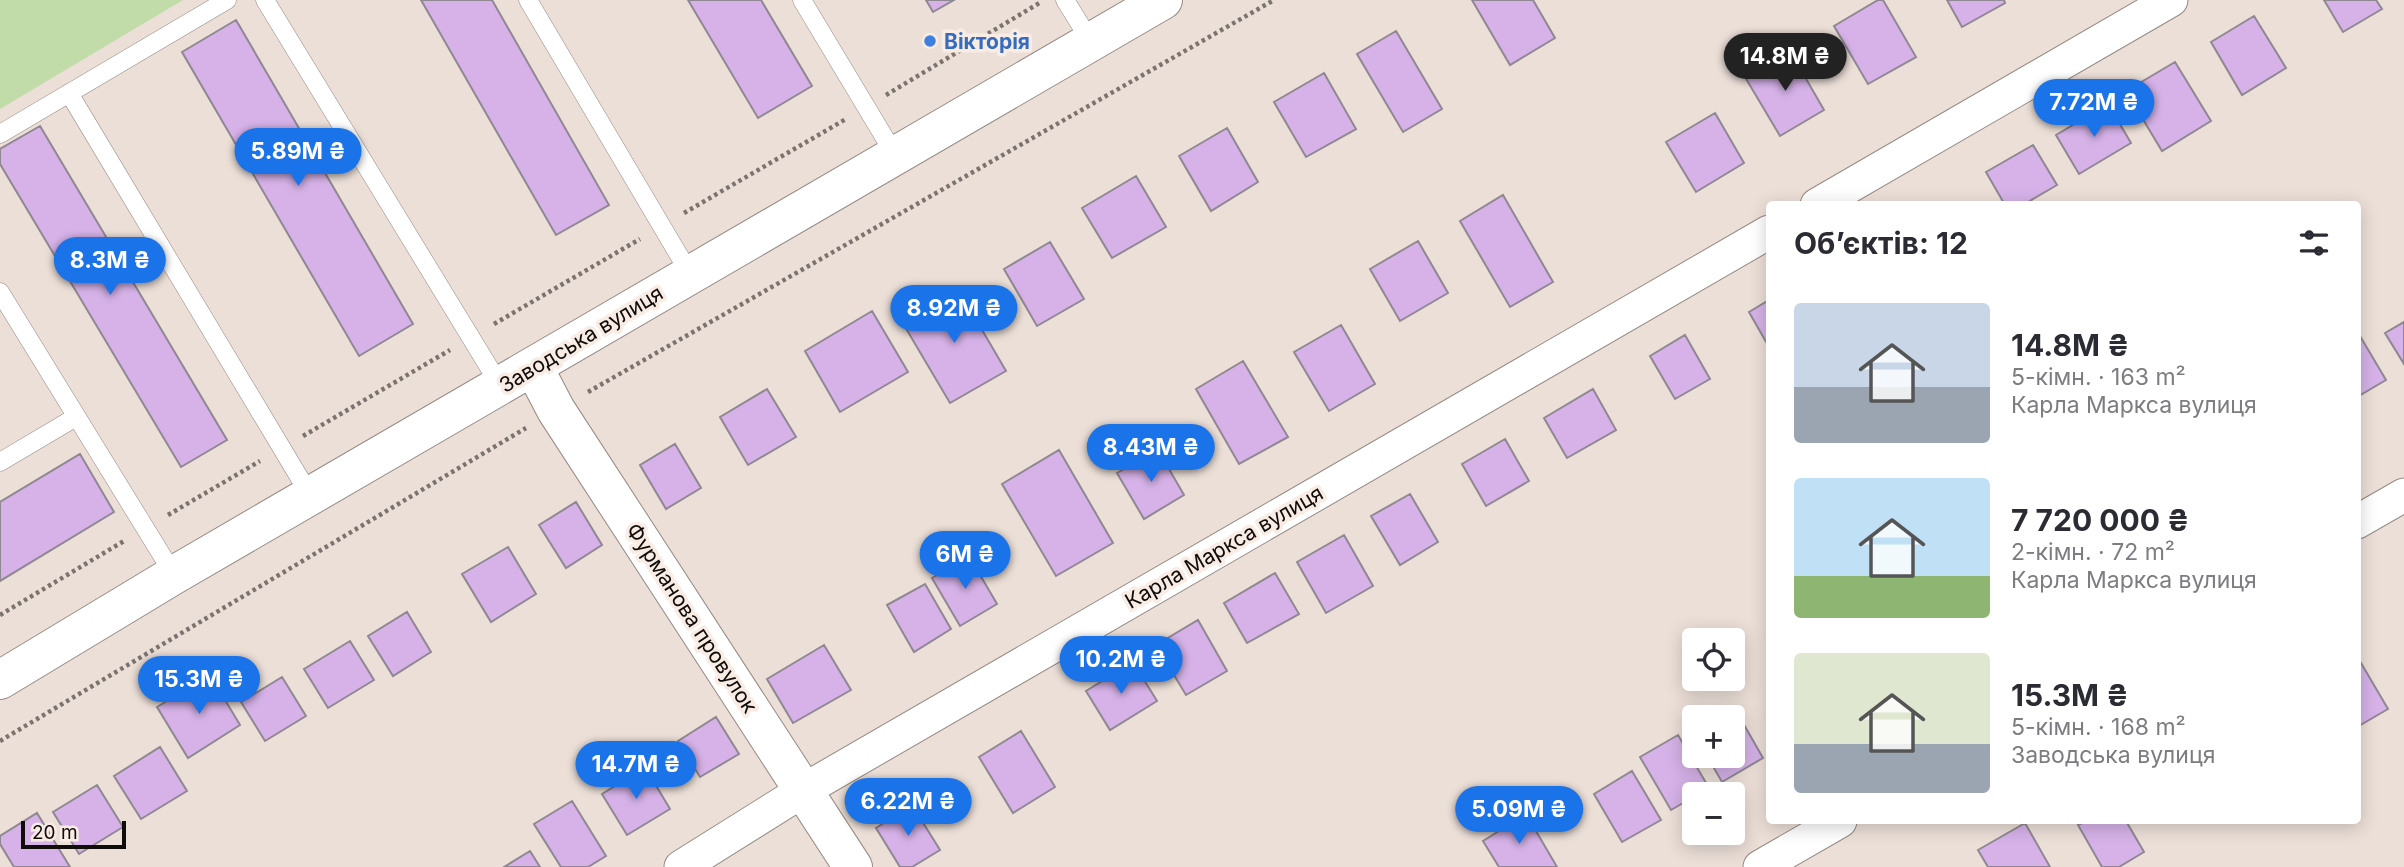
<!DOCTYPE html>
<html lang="uk">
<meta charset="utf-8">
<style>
body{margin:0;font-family:Inter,sans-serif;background:#f7f7f7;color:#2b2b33;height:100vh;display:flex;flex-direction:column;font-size:26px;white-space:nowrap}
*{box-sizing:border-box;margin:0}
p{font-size:23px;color:#7c7c81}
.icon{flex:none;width:38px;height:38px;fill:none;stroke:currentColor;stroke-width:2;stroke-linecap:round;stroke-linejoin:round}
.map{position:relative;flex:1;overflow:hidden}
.panel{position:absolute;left:1766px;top:201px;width:595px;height:623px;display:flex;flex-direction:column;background:#fff;border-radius:7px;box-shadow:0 4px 18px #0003}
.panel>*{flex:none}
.buttons{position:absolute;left:1682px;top:628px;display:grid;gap:14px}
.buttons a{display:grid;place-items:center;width:63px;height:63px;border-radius:7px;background:#fff;box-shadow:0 4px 18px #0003;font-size:35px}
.scale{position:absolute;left:21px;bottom:18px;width:105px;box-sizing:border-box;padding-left:7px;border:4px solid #100c0a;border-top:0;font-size:19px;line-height:24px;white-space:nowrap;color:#100c0a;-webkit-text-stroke:5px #f9ece5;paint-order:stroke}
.price{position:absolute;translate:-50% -60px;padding:0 16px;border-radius:24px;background:#1a73e8;color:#fff;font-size:23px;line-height:46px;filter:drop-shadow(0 2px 4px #0008)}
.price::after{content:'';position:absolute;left:50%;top:42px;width:21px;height:16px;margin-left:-10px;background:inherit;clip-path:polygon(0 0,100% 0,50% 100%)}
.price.current{background:#222;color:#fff}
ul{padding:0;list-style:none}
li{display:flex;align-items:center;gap:21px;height:175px;padding:0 28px}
li span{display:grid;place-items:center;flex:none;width:196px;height:140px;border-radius:7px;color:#555}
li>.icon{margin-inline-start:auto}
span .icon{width:84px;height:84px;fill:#fffc;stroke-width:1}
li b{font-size:30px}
h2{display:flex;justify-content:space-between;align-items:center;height:84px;padding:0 28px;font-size:30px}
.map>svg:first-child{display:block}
</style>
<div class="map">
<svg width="2404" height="867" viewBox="0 0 2404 867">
<rect width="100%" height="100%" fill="#ecdfd8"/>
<path fill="#c1dca8" d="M0,0h183l-183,109z"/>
<path fill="#d6b2e8" stroke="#8f8892" stroke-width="2" d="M421,0h71l117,205 -53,30z
M688,0h73l51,86 -54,32z
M926,0h28l-21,12z
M1472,0h61l22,38 -45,27z
M1878,0h5l33,57 -48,27 -34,-58z
M1947,0h57l1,3 -43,24z
M2324,0h52l6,9 -39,23z
M2254,16l32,52 -44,27 -31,-53z
M236,20l177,304 -54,32 -177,-304z
M1396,31l46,78 -39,23 -46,-78z
M1790,51l34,59 -44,26 -35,-59z
M2175,62l36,59 -49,30 -36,-60z
M1324,73l32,56 -50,28 -32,-55z
M2108,104l23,39 -52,31 -23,-39z
M1715,113l29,50 -48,29 -30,-50z
M40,126l187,314 -46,27 -181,-303v-15z
M1227,128l31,54 -47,29 -32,-55z
M2033,145l24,40 -34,20h-18l-19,-33z
M1136,176l30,51 -54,31 -30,-50z
M1503,195l50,87 -43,25 -50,-86z
M1418,241l30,52 -48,28 -30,-52z
M1050,242l34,57 -47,27 -33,-57z
M957,287l49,84 -56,32 -49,-83z
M1769,300v47l-20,-35z
M872,311l36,61 -68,40 -35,-61z
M2404,322v42l-19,-31z
M1341,325l34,59 -46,27 -35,-59z
M2357,331l29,49 -29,17z
M1685,335l25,44 -35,20 -25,-43z
M1243,361l45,76 -49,27 -43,-75z
M767,389l29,48 -48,28 -28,-48z
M1593,389l23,41 -49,28 -23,-40z
M1505,439l24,42 -43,25 -24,-42z
M675,444l26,44 -35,21 -26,-44z
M1059,450l54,93 -57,33 -54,-92z
M1158,450l26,45 -40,24 -27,-46z
M80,454l34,58 -114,69v-79z
M1410,494l28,48 -38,23 -29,-49z
M576,502l26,43 -36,23 -27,-43z
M1344,535l29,51 -47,27 -29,-51z
M508,547l28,47 -45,28 -29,-48z
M969,556l28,48 -37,22 -28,-48z
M1275,573l24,41 -52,29 -23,-40z
M925,584l26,45 -37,23 -27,-47z
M407,612l24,40 -38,24 -25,-40z
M1198,620l29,51 -41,24 -30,-50z
M350,641l24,39 -46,28 -24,-39z
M824,645l27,45 -58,33 -26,-44z
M1133,662l24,39 -47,29 -24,-39z
M2361,663l27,46 -31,18v-61z
M210,675l30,50 -52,33 -31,-51z
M282,677l24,39 -41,25 -24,-39z
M1739,716l24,42 -41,24 -15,-26h25v-37z
M716,717l23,37 -39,23 -22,-36z
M1021,731l34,56 -42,26 -34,-56z
M1678,735l31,53 -38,22 -31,-53z
M160,747l27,44 -46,28 -27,-43z
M645,767l25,42 -43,26 -25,-41z
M1632,771l29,49 -39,22 -28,-48z
M97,785l26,42 -44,27 -26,-42z
M572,801l34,55 -18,11h-27l-27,-43z
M912,805l28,45 -28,17h-12l-24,-39z
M37,813l33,54h-56l-14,-23v-8z
M1526,814l31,53h-58l-16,-26z
M2086,821h40l18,31 -25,15h-17l-24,-42z
M2025,823l25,44h-62l-10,-17z
M530,851l10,16h-36z"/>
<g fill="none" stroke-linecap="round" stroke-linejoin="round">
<g stroke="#958a84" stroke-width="19">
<path id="lane" d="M265,0l236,387
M528,0l162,274
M802,0l93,155
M1065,0l26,42
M69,93l242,404
M0,134l227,-134
M0,292l174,283
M0,462l76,-45"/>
</g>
<g stroke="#958a84" stroke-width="35">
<path id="street" d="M1817,205l354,-205
M2357,522l47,-27
M681,867l123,-77 965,-558
M1760,867l80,-46"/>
</g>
<g stroke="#958a84" stroke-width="40">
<path id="secondary" d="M534,368l22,42 297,457
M0,680l174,-105 989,-575"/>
</g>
<path stroke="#7b736e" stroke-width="4.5" stroke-dasharray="3.5 3.5" stroke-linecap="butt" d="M886,95l155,-93
M684,213l162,-94
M494,324l146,-85
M588,392l686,-392
M303,436l147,-86
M168,515l92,-54
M0,615l124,-74
M0,741l526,-313"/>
<use href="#lane" stroke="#fff" stroke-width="18"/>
<use href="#street" stroke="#fff" stroke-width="33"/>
<use href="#secondary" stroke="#fff" stroke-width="38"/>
</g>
<circle fill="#3f7fe0" stroke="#f9ece5" stroke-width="2.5" cx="930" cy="41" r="7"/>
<g text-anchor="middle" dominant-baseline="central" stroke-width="7" stroke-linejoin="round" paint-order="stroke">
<g font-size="21" font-weight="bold" fill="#366cbe" stroke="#f9ece5" text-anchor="start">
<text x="944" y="41">Вікторія</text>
</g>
<g font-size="21" fill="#100c0a" stroke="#f9ece5">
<text transform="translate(581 339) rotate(-31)">Заводська вулиця</text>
<text transform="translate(1224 547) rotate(-30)">Карла Маркса вулиця</text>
<text transform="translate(692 618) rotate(57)">Фурманова провулок</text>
</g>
</g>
</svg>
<div class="buttons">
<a><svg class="icon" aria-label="locate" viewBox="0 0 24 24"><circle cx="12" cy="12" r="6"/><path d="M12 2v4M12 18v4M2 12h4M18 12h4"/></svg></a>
<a>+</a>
<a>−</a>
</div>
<div class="scale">20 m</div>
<b class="price current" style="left:1785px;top:93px">14.8M ₴</b>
<b class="price" style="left:2094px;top:139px">7.72M ₴</b>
<b class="price" style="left:298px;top:188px">5.89M ₴</b>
<b class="price" style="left:110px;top:297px">8.3M ₴</b>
<b class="price" style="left:954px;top:345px">8.92M ₴</b>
<b class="price" style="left:1151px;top:484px">8.43M ₴</b>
<b class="price" style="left:965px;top:591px">6M ₴</b>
<b class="price" style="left:1121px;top:696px">10.2M ₴</b>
<b class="price" style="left:199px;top:716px">15.3M ₴</b>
<b class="price" style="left:636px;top:801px">14.7M ₴</b>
<b class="price" style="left:908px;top:838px">6.22M ₴</b>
<b class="price" style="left:1519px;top:846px">5.09M ₴</b>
<section class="panel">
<h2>Об’єктів: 12<svg class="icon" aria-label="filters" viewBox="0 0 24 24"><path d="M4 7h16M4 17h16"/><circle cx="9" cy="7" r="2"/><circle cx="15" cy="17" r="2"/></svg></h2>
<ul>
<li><span style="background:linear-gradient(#c9d6e8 60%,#9aa5b1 0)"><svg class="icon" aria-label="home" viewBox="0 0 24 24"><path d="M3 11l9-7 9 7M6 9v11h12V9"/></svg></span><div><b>14.8M ₴</b><p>5-кімн. · 163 m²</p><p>Карла Маркса вулиця</p></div></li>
<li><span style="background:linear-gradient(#bfe0f5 70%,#8fb573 0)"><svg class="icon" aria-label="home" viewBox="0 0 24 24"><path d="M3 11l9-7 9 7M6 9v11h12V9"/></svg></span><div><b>7 720 000 ₴</b><p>2-кімн. · 72 m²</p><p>Карла Маркса вулиця</p></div></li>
<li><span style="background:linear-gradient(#dfe7d0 65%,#9aa5b1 0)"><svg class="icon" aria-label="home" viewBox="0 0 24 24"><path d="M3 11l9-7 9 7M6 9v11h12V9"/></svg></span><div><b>15.3M ₴</b><p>5-кімн. · 168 m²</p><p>Заводська вулиця</p></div></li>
</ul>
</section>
</div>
